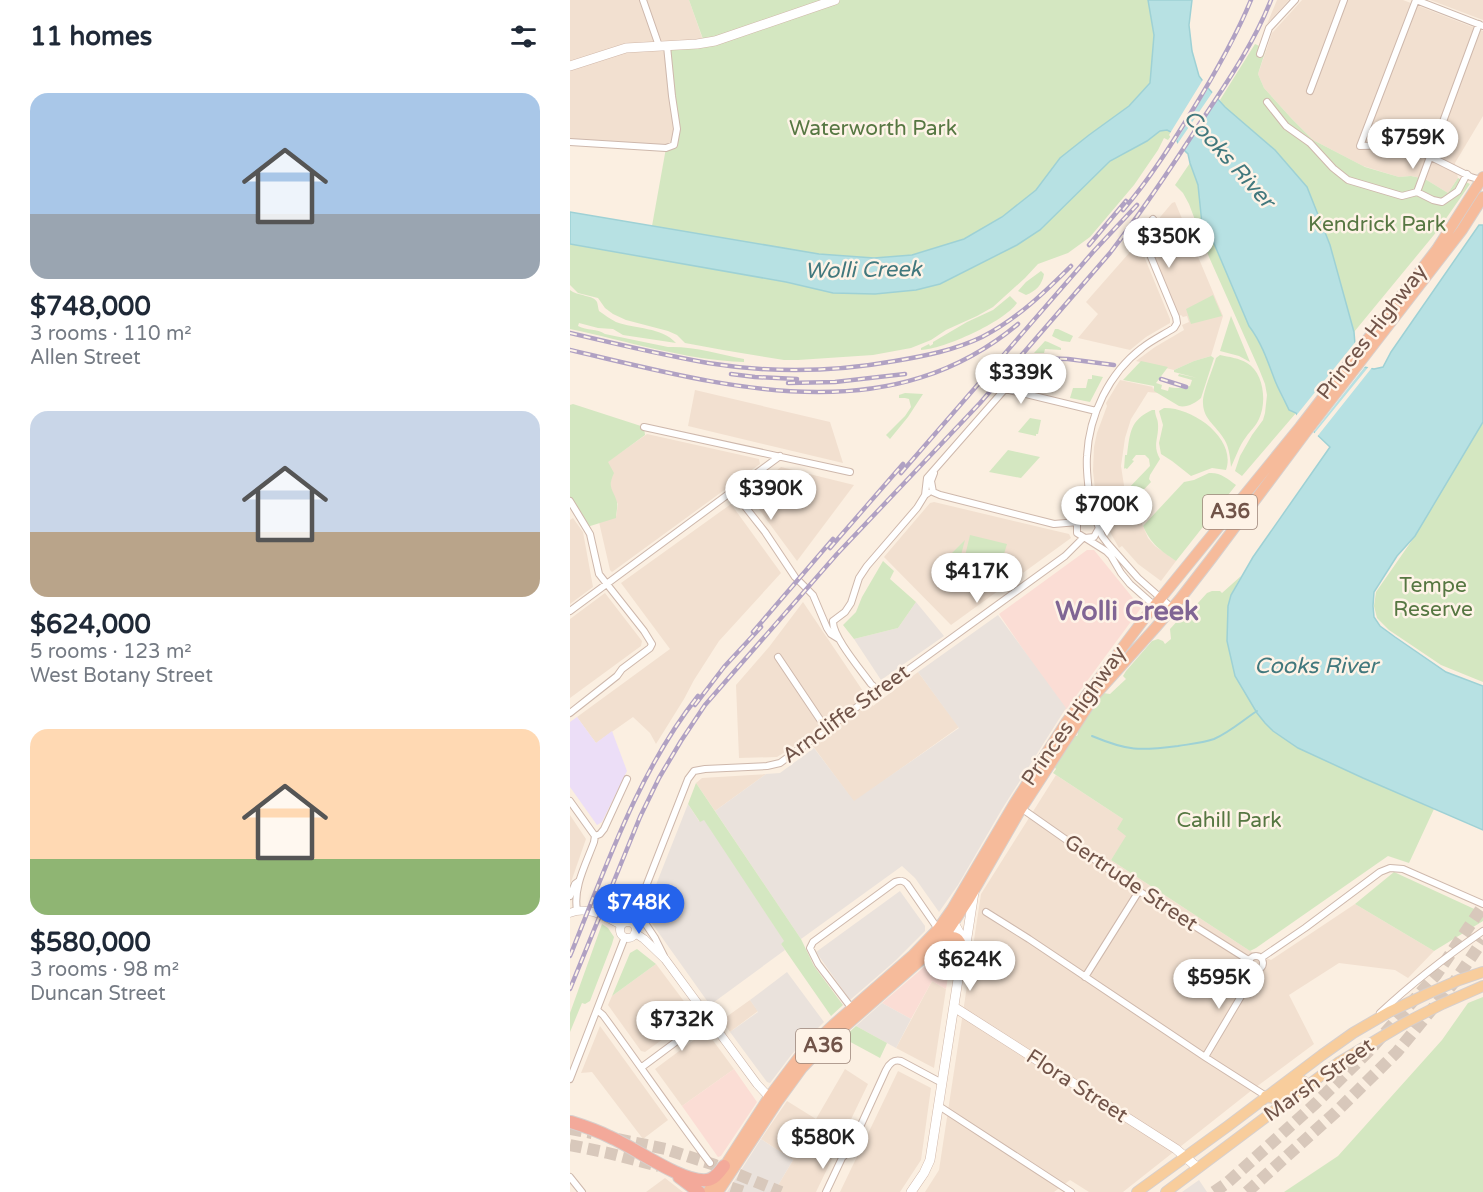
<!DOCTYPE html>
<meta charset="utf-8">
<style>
body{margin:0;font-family:"Varela Round",sans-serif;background:#f2f2f3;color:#1f2937;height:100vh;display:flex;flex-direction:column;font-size:22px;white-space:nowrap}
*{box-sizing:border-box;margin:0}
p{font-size:20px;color:#747a83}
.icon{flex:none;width:33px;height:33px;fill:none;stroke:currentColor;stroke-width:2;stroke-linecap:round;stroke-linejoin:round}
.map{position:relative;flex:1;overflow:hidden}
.panel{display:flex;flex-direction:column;background:#fff;width:570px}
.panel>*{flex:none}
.price{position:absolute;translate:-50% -51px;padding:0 14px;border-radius:21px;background:#fff;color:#222;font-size:20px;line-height:39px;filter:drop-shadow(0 2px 3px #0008)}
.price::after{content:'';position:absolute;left:50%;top:36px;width:18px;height:14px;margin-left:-9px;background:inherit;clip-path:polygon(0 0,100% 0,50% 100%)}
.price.on{background:#2563eb;color:#fff}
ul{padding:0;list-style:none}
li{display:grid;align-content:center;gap:12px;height:318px;padding:0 30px}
li span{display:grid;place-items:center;height:186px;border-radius:18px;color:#555}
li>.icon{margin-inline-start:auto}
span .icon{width:108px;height:108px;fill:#fffc;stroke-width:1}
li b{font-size:26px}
h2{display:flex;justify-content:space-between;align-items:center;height:72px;padding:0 30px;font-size:26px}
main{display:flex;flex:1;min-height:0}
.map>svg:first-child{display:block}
</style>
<main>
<section class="panel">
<h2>11 homes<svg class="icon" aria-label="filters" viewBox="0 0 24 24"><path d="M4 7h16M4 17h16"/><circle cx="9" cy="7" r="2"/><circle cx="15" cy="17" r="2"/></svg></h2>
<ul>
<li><span style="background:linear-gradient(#a9c7e8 65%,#9aa5b1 0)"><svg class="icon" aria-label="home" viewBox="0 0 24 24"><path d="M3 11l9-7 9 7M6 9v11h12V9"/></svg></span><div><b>$748,000</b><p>3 rooms · 110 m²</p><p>Allen Street</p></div></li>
<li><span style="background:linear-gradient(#c9d6e8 65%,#b9a48a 0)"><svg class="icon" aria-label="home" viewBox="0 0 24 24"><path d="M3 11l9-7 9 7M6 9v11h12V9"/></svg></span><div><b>$624,000</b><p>5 rooms · 123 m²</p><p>West Botany Street</p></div></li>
<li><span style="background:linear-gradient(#ffd9b3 70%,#8fb573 0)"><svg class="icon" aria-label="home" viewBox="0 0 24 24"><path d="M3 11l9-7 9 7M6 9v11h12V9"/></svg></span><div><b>$580,000</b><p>3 rooms · 98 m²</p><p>Duncan Street</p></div></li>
</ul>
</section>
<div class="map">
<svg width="913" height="1192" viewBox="0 0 913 1192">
<rect width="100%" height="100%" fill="#fbefe1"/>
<path fill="#f2e0d0" d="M0,0h119l15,43 -41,4 14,82 -3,16 -104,-5z
M707,0h12l-22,24z
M732,0h101l80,31v85l-28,47 3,15 -10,15 -23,-14 -14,-3 -12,1 -36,-11 -50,-26 -21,-21 -28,-31 -6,-14 14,-41z
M860,0h53v20z
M605,202l48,114 -12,40 -17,5 -20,9 -38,-9 19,-14 29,-17 -2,-5 7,-3 -2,-6 -4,1 -2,-2 -3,1 -33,-81 27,-32z
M567,244h2l31,75v4l-24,14 -16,13 -52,-12 20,-24 -12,-12z
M550,380l33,7 -1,1 6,2v3l-10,-1 -17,27 -6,19 -4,28 4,26 20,19 -3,3 -2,-2 -2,2 10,24 7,8 21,15 -15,20 -23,-17 -16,-18 -3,2 -9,-16 -7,-13h-2l-4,-16 2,-1 -1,-5 -1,1 -2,-9 -2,-18 1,-24 3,-14 10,-27 -1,-3z
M125,390l135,32 13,41 -155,-37z
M77,434l112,25 1,5 -148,108 -2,-2 -11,-48 17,-5 2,-13 -6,-11 -2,-6 1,-8 -4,-17z
M211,467l73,18 -57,76 -50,-68z
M364,502l135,32 2,4 -120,87 -67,-68 46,-54z
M161,504l50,69 -62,68 -25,39 -10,19 -28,45 -6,-11 -17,-16 -37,26 -19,-26 93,-68 -49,-66z
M3,518l10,14 10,55 -23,17v-84z
M35,593l37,48 -1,5 -71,52v-79z
M233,602l70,104 45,-34 41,55 -105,75 -47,-64 -30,19 -38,1 -3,-73 33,-38z
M196,774l-51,37 -19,-28 6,-5z
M486,775l67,44 4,17 -16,24 139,91 21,9 84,-56 79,47 -26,27 -13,-8 -56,-7 -50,32 25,49 -62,46 -129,102h-34l-19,-12 -16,12h-129l14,-22 42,-276z
M0,815l16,24 -16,46z
M86,964l39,52 -50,36 -4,-1 -33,-46 4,-9z
M362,981l14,8 -12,79 -38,-20z
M180,1000l8,11 -28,21 -8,-12z
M30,1026l68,94 -25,19 -51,-67 -11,1z
M136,1031l28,38 -52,37 -27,-37z
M275,1069l23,15 -52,108h-42l19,-32 -32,-21 26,-38 29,18z
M328,1071l33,17 -10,72 -21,32h-60z
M95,1178l18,14h-37z"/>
<path fill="#fbddd5" d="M517,550h7l47,58 -76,103 -66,-97z
M375,949l7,4 -6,36 -14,-8 -21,38 -29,-16z
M164,1069l23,33 -36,54 -3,1 -36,-51z"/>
<path fill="#eae2dc" d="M346,602l28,34 -63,44 -27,-41 44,-11z
M428,615l68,93 -64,101 -44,76 -19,27 -24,-34 -13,-12 -101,73 -86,-128 51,-37 14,-1 34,-25 40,53 105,-73 -41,-56z
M118,804l11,17 5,-2 81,123 -4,2 4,6 -75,55 -64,-90v-5z
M330,891l25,35v5l-30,30 -45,39 -34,-48z
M217,972l37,50 -32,32 -22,29 -3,-1 -37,-50 28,-20 -8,-12z
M312,1003l29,16 -15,29 -40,-22z
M191,1139l32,21 -19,32h-47z
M629,1180l8,12h-25z"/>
<path fill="#ecdef7" d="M7,717l19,26 16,-12 15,40 -25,51 -5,3 -27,-38v-65z"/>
<path fill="#d4e7c1" d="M119,0h459l6,35 -4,48 -21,23 -40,29 -29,23 -24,32 -34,27 -38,22 -52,16 -38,3 -55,-4 -167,-28 14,-78 8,-4 3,-15 -14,-83 41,-4z
M685,44l11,5 -8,25 6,14 28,31 21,21 52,27 34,10 12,-1 14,3 23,14 10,-15 12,6 -32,46 -84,102 -24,-87 -23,-58 -32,-37 -50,-43 -5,-7z
M597,130l6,3 -5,7 -4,-2 -6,12 -24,35 -44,52 -22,16 -30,11 -13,14 -32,29 -16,9 -31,14 -15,10 -20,8 -38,7 -75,5h-14l-61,-10 -38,-7 -8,-8 -9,-4 -42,-11 -13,-6 -8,-6 -7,-10 -20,-5 -8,-8v-41l216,38 47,11 42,1 41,-4 24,-6 77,-39 23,-15 70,-69 37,-20 13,-10z
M620,163l8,22 5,39 10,17 36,85c4,5 6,10 10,16 1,3 4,5 5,8 7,15 17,58 32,63l-54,63 -7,-5 5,-15 12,-21 11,-15 2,-7 2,-18 -2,-11 -6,-15 -50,-112 -20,-53 -6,-11 -8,-8z
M471,271l3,3c-2,11 -8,17 -18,21l-8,-4 8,-9z
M0,290c7,6 24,5 27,12 1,3 1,6 2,9 6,4 11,8 17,11 19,7 46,5 60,21l-53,-8 -10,-6 -15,-1 -19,-5 -1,3c9,5 19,2 27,8l63,13c25,-1 51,7 76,12v3c-59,-2 -117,-21 -174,-33z
M643,295l9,21 -31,8 -5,-15z
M440,296l7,7c-13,19 -73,46 -96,47v-2l8,-4 1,2 3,-2v-2l34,-20 26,-12z
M661,316l19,46 -11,-6 -19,-5z
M485,329h3l13,6 2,1 -3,6 -8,-1 -10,-5z
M475,341l3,1 13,6v2l-16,-1 -1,4h-10z
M650,355c9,2 19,3 27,8 17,10 20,39 12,56 -3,7 -9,12 -13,18 -7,9 -10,20 -15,30 -1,-11 -2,-22 -9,-31 -8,-12 -18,-17 -19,-32 -1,-11 10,-35 13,-46z
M641,356l3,2 -13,40c-5,5 -15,10 -22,8l-25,-15v-5l-31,-6 18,-19 27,6 -12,16 6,2 -1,4 7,2 1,-4c8,2 13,1 21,-1l2,-6 -14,-4 1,-2 18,4 -23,-6v-2l20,-9z
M522,375l11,2 -13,25 -20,-4 3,-10h13l2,-9h4z
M335,393l18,1 -15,23 -18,22 -4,-4 19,-19 6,-9 -2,-8 -4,-1h-6v-3z
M3,404l71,23 1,8 -37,27 6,11c-7,15 -1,16 3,29 1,5 -1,11 -1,16l-29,9 -17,-26v-96z
M594,408c28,-1 73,30 62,62l-14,-2 -21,8 -19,-15 -11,-7 -2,-11 4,-18 -4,-14z
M582,410h3c0,6 3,9 3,14 1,15 -6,21 2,35l-10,16 -1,4 2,3 -18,19 -8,-9 25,-26 -1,-7 -4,-4h-9l-4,5 2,1 -7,8 -2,-1 -1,1 1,-14h2c3,-22 3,-35 25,-45z
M460,418l11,2 -3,14h-2v2l-18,-4z
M913,422v260l-42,-17 -52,-35 -12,-12 -3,-12 2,-14 39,-56z
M438,450l32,7 -19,21 -32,-6z
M639,473c11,-1 19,6 27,12l-60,76c-16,-11 -25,-17 -33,-35l41,-44 10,-2z
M400,535l37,9 -3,10 3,3 -43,30 -5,-6z
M395,540l-7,26 -10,-9z
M313,561l11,10 -4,8 26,23 -18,26 -44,11 -11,-14 13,-13 6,-15z
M671,576l-10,19 26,118 8,10 8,8 25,17 136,61 -25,54 -21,-7 -132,92 -6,3 -139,-91 15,-24 -9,-7 6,-10 -70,-46 3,-4 -2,-3 18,-30h5l1,-2 -1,-5 26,-36 7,1 16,-15 -3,-3 3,-5 26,-30 6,-2 5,2 2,3 6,-5 -1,-10 10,-11 8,-4 19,-21 5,-2h8l2,2z
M126,783l105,156 13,27 29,39 -12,11 -50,-72 3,-3 -80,-121 -4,2 -12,-18z
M824,872l89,41v8l-49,30 -79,-47z
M32,924l6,4 6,9 -2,7 -22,57 -5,3 -3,-1 -12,29v-19z
M67,949l19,15 -44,32 18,-43z
M913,997v195h-199l54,-36 104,-116 26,-37z
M286,1026l31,17 -7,15 -37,-20z"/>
<path fill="#b7e1e3" stroke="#9ed1d5" stroke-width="1.5" d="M578,0h44l-3,25 3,26 7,25 9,12 17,19 50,43 32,37 23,58 24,87 2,25 8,10 10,2 9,-2 8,-15 88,-127h4v197l-68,114 -18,20 -23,36 -1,14 1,11 6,9 15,11 51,35 37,14v144l-120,-52 -65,-30 -25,-17 -8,-8 -8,-10 -22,-37 -8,-35 1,-35 3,-11 22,-38 77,-110 -20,-19 -10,-7 -4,-8 -7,-3c-5,-11 -11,-21 -15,-32 -7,-19 -13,-36 -25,-52l-36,-85 -11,-17 -4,-39 -8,-22 -2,-9 -9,-9 -6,-12 -6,-3 -7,1 -13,10 -37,20 -70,69 -23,15 -77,39 -24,6 -41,4 -42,-1 -47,-11 -216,-38v-32l249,42 55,4 38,-3 52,-16 38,-22 34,-27 24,-32 29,-23 40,-29 21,-23 4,-48z"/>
<path fill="#fbefe1" d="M634,78l6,7 -35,58 -6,-8z
M644,90l6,6 -37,55 -7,-5z
M787,340l2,16 8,8 -55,70 -14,-11 -3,-6z
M800,365h4l-58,73 -3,-3z"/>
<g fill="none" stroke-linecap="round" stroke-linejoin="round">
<path stroke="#9ed1d5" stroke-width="2" d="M522,736c36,15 47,15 86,10 12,-2 24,-3 36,-7 16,-7 29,-19 43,-28"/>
<path stroke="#d8c8bb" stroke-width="12" stroke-dasharray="12 6" stroke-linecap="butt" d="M0,1129l22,4
M48,1139l47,10 50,16 66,27
M0,1145l38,8 51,13
M144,1182l30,10
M644,1192l13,-9 89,-80 53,-52 67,-76 47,-69
M677,1192l89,-80 61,-60 58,-71 28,-41"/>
<g stroke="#ceb8ac" stroke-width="8">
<path id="minor" d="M73,0l16,46
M690,54l9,-26 26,-28
M740,91l34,-91
M697,102l19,24 24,17 23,25 15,12 54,16 15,-4 16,8 9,2 16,-11 9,-17
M0,142l96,6 8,-3 3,-16 -5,-33 -5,-50
M911,180l-10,-3 -42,-21 -30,-11 -39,1 56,-146 67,26
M847,192l62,-168
M74,427l206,45
M162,490l33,42 30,45 18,18 14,33 4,6 8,5
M363,492l7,3 114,29 24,-2 7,-6 6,1 5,3 6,16 6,8 30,34 34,30
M363,492l-2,-11 3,-8
M355,495l2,-17 78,-89 91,22
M0,501l20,33 9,40 45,57 8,13 -2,4 -28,21 -5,7 -47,37
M518,516c1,-8 2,-15 1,-23 -1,-12 -3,-24 -2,-37 2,-41 22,-83 55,-108 10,-8 21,-13 32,-20l3,-5 -1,-6 -35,-84 12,-14
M508,522l-1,3v8l8,5 9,-1 5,-9
M517,539l19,12 5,5 10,17 9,11 36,32
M0,611l210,-155
M263,621l12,-9 6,-9 8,-25 8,-12 50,-58 8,-13 3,-2
M263,621c-1,15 28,49 38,63l5,4
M208,657l49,73
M306,688l7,-1 4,-2 178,-129 18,-18
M0,801l25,35
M451,808l121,85 108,68
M0,896l5,-12 4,-3
M70,907l1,10 14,21 9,18
M7,910c-4,-23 9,-46 17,-68l1,-6 5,-2 4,-5 23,-50
M416,912l43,27 176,118 61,39
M62,922l56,-143 6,-8 11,-2 62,-3 13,-3 88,-64 6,-6 2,-5
M679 963a7 7 0 1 1 14 0a7 7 0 1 1-14 0Z
M691,958l44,-30 75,-56 10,-4 13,1 80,35
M515,977l54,-86
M27,1010l6,5c36,49 70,99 107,148
M283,1010l-35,-46 -8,-16 3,-6 82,-60c5,-2 8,-2 12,2l31,45
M810,1013c32,-30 67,-57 103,-82
M635,1057l48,-81 2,-6
M72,1067l66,-49
M0,1079l55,-142
M369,1106l132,86
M0,1177l12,15
M256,1192l16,-34 7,-7 37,-81c3,-6 7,-11 15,-9l41,22"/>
</g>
<g stroke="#ceb8ac" stroke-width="9">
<path id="tertiary" d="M0,913c17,-8 36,4 51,12
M50 930a8 8 0 1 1 16 0a8 8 0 1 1-16 0Z
M65,933l9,6 21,20 92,125 12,13"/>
</g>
<g stroke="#d0b7a9" stroke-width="10">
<path id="secondary" d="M0,66l56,-18 71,-4 18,-3 120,-41
M395,950l9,-58
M384,1007l222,142 22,19
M341,1192l13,-19 6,-13 29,-187v-21l2,-16 -7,-13 -2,-7"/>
</g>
<g stroke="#d7cfcc" stroke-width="12">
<path id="primary" d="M696,1096c12,7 26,-8 37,-15
M567,1192l91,-66 94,-71 31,-22 36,-21 38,-18 32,-14 24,-8
M596,1192l172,-129 67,-40 37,-19 41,-18"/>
</g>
<g stroke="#d7cfcc" stroke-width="12">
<path id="trunk" d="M370,941c7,-4 16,-7 20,1
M138,1192l61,-95 30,-40 34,-32 80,-70 25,-26 14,-20 62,-105 53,-83 80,-106 153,-188 137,-178 46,-72
M148,1192l60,-91 24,-33 23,-24 97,-85 17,-18 11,-13 19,-29 52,-90 75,-115 60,-67 24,-28 31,-40 95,-127 156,-202 21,-33"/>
</g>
<g stroke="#d7cfcc" stroke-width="14">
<path id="motorway" d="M1,1122c13,4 27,9 39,15 24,10 72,46 97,43 8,-1 12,-8 17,-14
M109,1177l20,15"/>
</g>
<use href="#minor" stroke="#fff" stroke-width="6"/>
<use href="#tertiary" stroke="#fff" stroke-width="8"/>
<use href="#secondary" stroke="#fff" stroke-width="9"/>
<use href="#primary" stroke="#f8cd9c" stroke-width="10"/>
<use href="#trunk" stroke="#f6bb9b" stroke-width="10"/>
<use href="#motorway" stroke="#f3a99a" stroke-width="12"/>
<g stroke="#b0a1c3" stroke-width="4.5">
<path id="rail" d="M553,210c26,-30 48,-65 69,-99 22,-36 43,-72 59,-111
M519,245l37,-44
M0,333c46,11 92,22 138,30 61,10 126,9 187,-2 30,-5 60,-11 87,-24 35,-18 62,-44 89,-71
M0,350c151,35 315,85 448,-26
M462,358l36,1 46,6
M161,374l24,3 42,2
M591,379l25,8
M218,383l47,-1 70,-8
M331,473l192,-221 44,-47
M260,548l73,-84
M183,632l80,-93
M125,705l29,-38 37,-40
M0,956c36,-89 68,-184 128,-260
M0,989l70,-172 19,-39 22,-37 24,-36 132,-151 143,-151 130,-150c33,-43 63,-88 92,-133 26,-39 52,-77 69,-120"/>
</g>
<use href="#rail" stroke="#fef3e7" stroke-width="2" stroke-dasharray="7" stroke-linecap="butt"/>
</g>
<g text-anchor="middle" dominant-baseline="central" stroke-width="5" stroke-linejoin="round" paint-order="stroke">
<g fill="#fef3e7" stroke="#9b8478" stroke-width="1.5">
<rect x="633" y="495" width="54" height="34" rx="4.5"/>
<rect x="226" y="1029" width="54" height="34" rx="4.5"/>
</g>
<g font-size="20" font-weight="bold" fill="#715449">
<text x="660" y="512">A36</text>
<text x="253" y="1046">A36</text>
</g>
<g font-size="21" fill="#567742" stroke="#fef3e7">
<text x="303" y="128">Waterworth Park</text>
<text x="807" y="224">Kendrick Park</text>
<text x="863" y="585">Tempe<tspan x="863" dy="24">Reserve</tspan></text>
<text x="659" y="820">Cahill Park</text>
</g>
<g font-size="21" fill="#715449" stroke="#fef3e7">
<text transform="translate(802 332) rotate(-52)">Princes Highway</text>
<text transform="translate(276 714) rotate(-36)">Arncliffe Street</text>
<text transform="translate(504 716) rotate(-55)">Princes Highway</text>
<text transform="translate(561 883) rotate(34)">Gertrude Street</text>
<text transform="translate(749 1080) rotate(-35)">Marsh Street</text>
<text transform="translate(507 1086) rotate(33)">Flora Street</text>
</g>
<g font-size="22" font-style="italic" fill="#41787d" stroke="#fef3e7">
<text transform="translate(659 159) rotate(48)">Cooks River</text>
<text transform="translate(293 270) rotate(-1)">Wolli Creek</text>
<text x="746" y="666">Cooks River</text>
</g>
<g font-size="27" font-weight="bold" fill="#806594" stroke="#fef3e7">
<text x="557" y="611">Wolli Creek</text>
</g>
</g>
</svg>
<b class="price" style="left:843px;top:170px">$759K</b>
<b class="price" style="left:599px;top:269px">$350K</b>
<b class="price" style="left:451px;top:405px">$339K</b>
<b class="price" style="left:201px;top:521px">$390K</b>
<b class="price" style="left:537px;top:537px">$700K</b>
<b class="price" style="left:407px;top:604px">$417K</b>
<b class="price on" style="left:69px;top:935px">$748K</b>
<b class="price" style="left:400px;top:992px">$624K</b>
<b class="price" style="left:649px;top:1010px">$595K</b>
<b class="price" style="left:112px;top:1052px">$732K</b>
<b class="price" style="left:253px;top:1170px">$580K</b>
</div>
</main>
